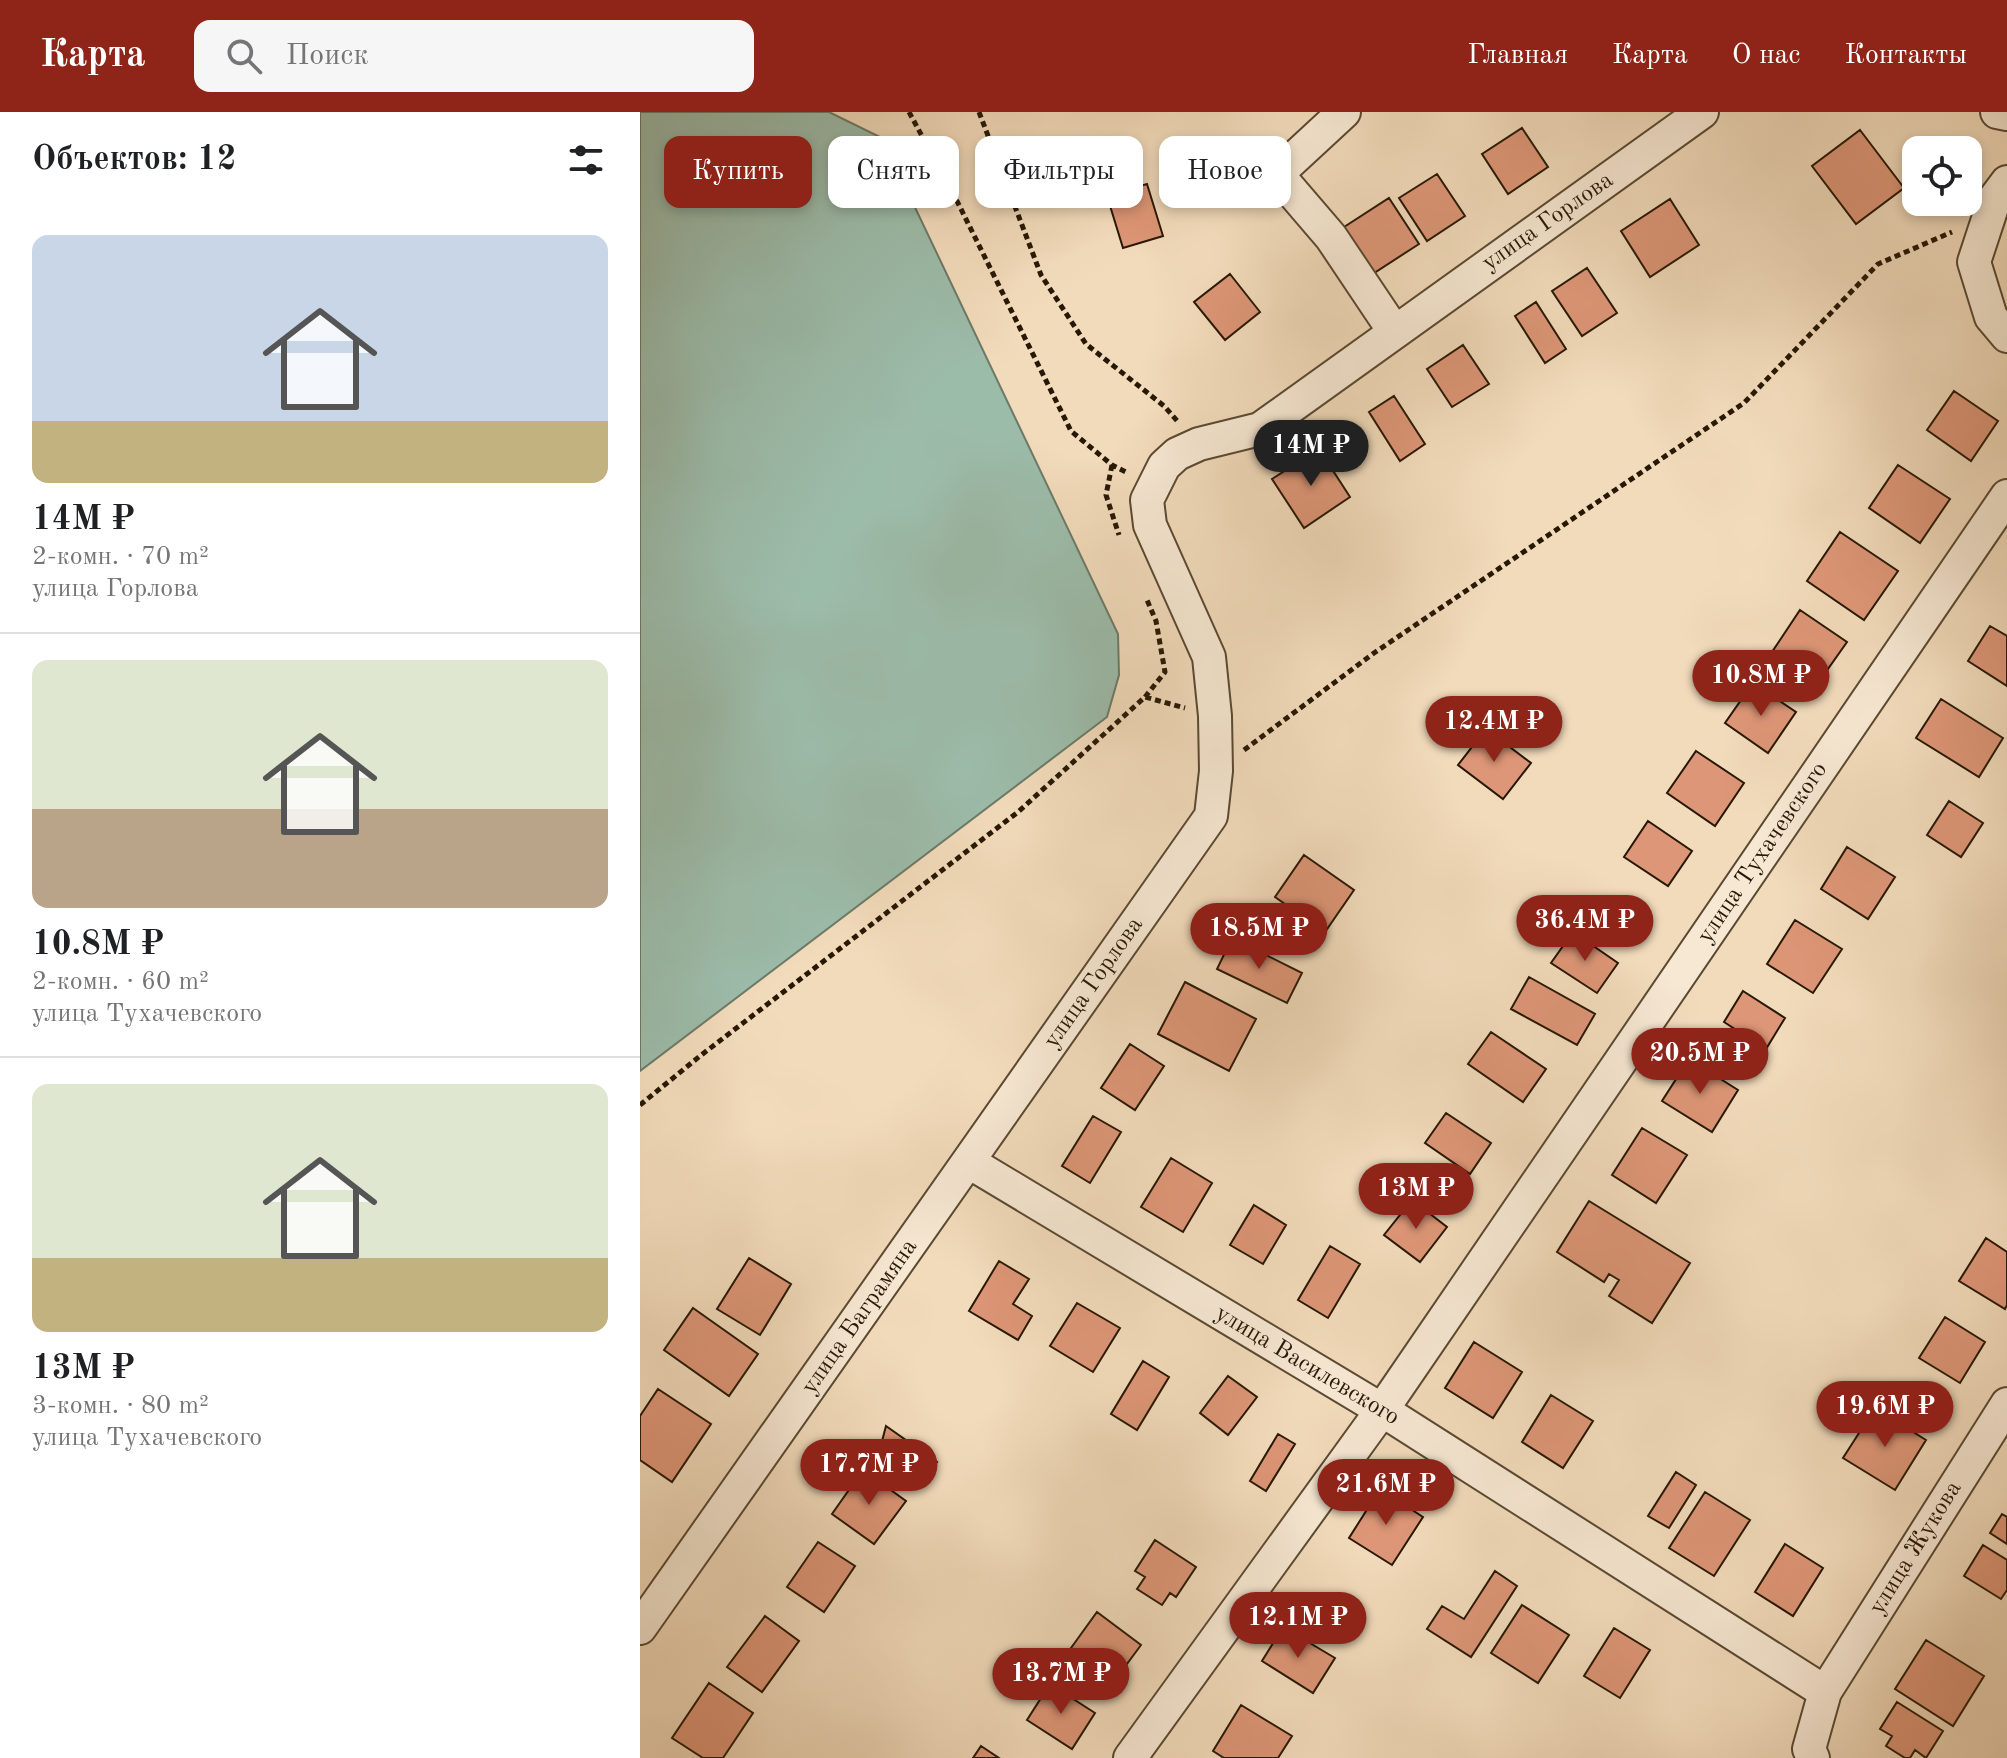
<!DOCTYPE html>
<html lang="ru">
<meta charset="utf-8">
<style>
body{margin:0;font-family:"Old Standard TT",serif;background:#f6f6f6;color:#202124;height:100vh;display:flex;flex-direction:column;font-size:30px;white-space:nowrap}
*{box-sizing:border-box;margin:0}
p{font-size:26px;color:#757577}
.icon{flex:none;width:44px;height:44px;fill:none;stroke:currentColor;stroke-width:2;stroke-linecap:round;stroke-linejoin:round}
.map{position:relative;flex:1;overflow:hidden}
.side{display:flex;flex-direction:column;background:#fff;width:640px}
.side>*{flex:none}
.guide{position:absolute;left:24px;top:24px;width:760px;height:72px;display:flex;gap:16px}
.fabs{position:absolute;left:1262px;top:24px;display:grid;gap:16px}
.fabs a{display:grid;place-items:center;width:80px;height:80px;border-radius:16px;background:#fff;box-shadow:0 4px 12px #0003;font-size:40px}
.price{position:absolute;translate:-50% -68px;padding:0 18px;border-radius:28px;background:#8f2418;color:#fff;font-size:26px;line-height:52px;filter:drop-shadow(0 2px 4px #0008)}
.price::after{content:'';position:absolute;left:50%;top:48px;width:24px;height:18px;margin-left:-12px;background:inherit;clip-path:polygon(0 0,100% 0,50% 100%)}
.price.on{background:#222;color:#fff}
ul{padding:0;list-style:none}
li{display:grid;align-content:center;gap:16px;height:424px;padding:0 32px}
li+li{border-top:2px solid #e0e0e0}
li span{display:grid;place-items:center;height:248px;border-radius:16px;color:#555}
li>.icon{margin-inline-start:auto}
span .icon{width:144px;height:144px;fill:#fffc;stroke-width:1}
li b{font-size:34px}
h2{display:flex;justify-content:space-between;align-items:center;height:96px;padding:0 32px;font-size:34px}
.pill{padding:0 28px;border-radius:16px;background:#fff;box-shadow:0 4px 12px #0003;font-size:28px;line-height:72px}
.pill.on{background:#8f2418;color:#fff}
header{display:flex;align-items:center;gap:48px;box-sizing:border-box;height:112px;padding:0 40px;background:#8f2418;color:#fff}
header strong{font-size:38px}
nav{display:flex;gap:44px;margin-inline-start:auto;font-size:28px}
.search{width:560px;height:72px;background:#f6f6f6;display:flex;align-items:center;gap:20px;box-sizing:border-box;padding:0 28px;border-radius:16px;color:#757577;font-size:30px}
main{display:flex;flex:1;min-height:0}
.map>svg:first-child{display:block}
</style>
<header>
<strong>Карта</strong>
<div class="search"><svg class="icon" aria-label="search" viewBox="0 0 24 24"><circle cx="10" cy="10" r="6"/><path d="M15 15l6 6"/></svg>Поиск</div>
<nav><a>Главная</a><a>Карта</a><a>О нас</a><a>Контакты</a></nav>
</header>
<main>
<section class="side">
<h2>Объектов: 12<svg class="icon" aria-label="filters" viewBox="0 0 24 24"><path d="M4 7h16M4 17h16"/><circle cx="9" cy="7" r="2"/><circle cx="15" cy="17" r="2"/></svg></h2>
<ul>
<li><span style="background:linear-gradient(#c9d6e8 75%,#c2b280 0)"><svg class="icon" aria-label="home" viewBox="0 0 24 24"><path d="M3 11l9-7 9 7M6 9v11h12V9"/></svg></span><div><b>14M ₽</b><p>2-комн. · 70 m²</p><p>улица Горлова</p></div></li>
<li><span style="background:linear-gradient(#dfe7d0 60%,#b9a48a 0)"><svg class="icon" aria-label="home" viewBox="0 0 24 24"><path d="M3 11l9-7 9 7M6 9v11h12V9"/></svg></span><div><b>10.8M ₽</b><p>2-комн. · 60 m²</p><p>улица Тухачевского</p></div></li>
<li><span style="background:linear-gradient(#dfe7d0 70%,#c2b280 0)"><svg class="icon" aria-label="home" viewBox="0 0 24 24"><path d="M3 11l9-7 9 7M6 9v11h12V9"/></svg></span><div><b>13M ₽</b><p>3-комн. · 80 m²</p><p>улица Тухачевского</p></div></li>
</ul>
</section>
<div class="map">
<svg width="1367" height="1646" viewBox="0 0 1367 1646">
<rect width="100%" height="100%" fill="#f2dbbb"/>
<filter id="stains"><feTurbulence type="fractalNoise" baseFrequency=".0025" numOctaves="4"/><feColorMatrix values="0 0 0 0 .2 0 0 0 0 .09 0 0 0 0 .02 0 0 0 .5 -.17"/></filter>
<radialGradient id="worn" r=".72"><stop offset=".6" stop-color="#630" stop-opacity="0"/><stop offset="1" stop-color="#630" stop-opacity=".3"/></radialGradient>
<path fill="#9cbcaa" stroke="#6d7a68" stroke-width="2" d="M0,0h189l53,26 236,496 1,41 -12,42 -467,354z"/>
<path fill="#dd9677" stroke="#271805" stroke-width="2" d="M882,16l26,39 -40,27 -26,-40z
M1220,18l44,58 -48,36 -44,-58z
M797,62l28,42 -38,25 -28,-43z
M507,72l16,52 -40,12 -16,-52z
M749,86l30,46 -48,31 -30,-46z
M1030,87l29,46 -49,32 -29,-46z
M947,156l30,45 -35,23 -30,-45z
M590,162l30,38 -35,28 -31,-38z
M896,190l30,47 -21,14 -30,-47z
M823,233l26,39 -37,23 -25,-38z
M1314,279l44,30 -27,40 -44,-31z
M754,284l31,48 -25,17 -31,-49z
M679,337l31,48 -46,31 -32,-49z
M1258,353l52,34 -30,44 -51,-35z
M1200,420l58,39 -34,49 -57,-39z
M1160,498l47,32 -29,41 -46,-31z
M1350,514l17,10v50l-39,-25z
M1113,571l43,29 -28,41 -43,-30z
M1301,587l62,39 -24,39 -63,-39z
M846,617l45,34 -28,36 -45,-34z
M1056,639l48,32 -29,43 -48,-33z
M1309,689l34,22 -22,34 -34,-22z
M1008,709l44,30 -24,35 -44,-29z
M1207,735l48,30 -27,42 -47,-30z
M664,743l50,35 -29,42 -50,-35z
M1155,808l47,29 -29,44 -46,-29z
M933,820l45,31 -21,30 -46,-30z
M592,826l70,35 -15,30 -70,-34z
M889,865l66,37 -18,31 -66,-36z
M545,870l71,37 -27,52 -71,-37z
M1103,879l42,27 -19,31 -42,-27z
M851,920l55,37 -23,33 -55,-38z
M490,932l34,22 -29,44 -34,-22z
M1049,947l49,31 -26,42 -50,-31z
M806,1001l45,30 -21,31 -45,-31z
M453,1004l28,16 -31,51 -28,-17z
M1002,1016l45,27 -31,48 -44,-28z
M531,1046l41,25 -29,49 -42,-25z
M772,1088l35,27 -27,35 -36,-27z
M949,1089l101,62 -38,60 -43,-27 10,-16 -10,-6 -5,8 -47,-30z
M614,1093l32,20 -23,39 -33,-19z
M1346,1126l21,14v53l-2,4 -46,-28z
M690,1134l30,18 -32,54 -30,-18z
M109,1146l42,26 -31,51 -43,-26z
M359,1149l30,18 -16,25 19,12 -14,24 -49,-29z
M437,1191l43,25 -27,44 -43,-26z
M53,1196l65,46 -29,42 -65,-46z
M1305,1205l40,25 -25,41 -41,-25z
M834,1230l48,30 -29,46 -48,-30z
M503,1249l26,16 -32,53 -26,-16z
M588,1264l29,21 -29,38 -28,-22z
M18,1277l53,35 -39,58 -32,-22v-44z
M911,1283l42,26 -30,47 -41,-26z
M1235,1296l51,32 -31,50 -52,-32z
M246,1314l51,36 -11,15 -45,-32z
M638,1322l17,10 -29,47 -16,-10z
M223,1358l43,31 -32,43 -42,-30z
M1036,1360l20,13 -27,43 -21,-12z
M740,1377l43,28 -31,48 -43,-27z
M1065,1380l45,28 -36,56 -45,-28z
M1362,1402l5,3v27l-17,-11z
M515,1428l41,27 -20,30 -6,-4 -8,12 -25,-16 8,-12 -10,-6z
M178,1430l37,24 -31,46 -37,-25z
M1145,1432l38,24 -30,48 -38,-24z
M1343,1433l24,15v30l-6,9 -37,-23z
M855,1459l22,15 -46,71 -44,-28 15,-23 22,13z
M882,1493l47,30 -31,48 -47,-30z
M457,1500l44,33 -26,35 -44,-32z
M125,1504l34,25 -37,51 -35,-25z
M643,1515l52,31 -22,35 -51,-32z
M974,1516l36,22 -30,48 -36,-22z
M1286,1528l58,36 -31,50 -58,-37z
M69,1571l44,30 -30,45h-20l-31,-20z
M410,1572l45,29 -23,36 -45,-29z
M1257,1590l46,29 -17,27 -11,-8 -5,8h-5l-19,-12 6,-10 -12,-7z
M601,1593l51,31 -14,22h-54l-11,-7z
M341,1634l18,12h-26z"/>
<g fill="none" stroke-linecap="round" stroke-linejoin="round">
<g stroke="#5a4932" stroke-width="36">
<path id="street" d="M704,0l-67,62 54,63 63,94
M1357,0l10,2
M1367,70l-12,16 -21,64 17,55 16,19
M329,1050l413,248 443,282 -16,57 4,9
M0,1516l571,-812 5,-45 -1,-55 -6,-59 -59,-132 -3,-25 17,-34 13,-12 22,-10 61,-15 442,-317
M1185,1580l182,-288
M490,1646l252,-348 625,-914"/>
</g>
<path stroke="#271805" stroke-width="5" stroke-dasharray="6 4" stroke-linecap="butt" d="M269,0l47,87 115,232 41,34 16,8
M339,0l62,163 45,69 78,62 15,17
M472,353l-6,30 13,40
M505,585l20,-25 -9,-51 -9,-21
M604,638l130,-97 370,-250 134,-139 74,-32
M0,993l60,-49 318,-244 127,-115 40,11"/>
<use href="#street" stroke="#f7e8d3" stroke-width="32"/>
</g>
<g text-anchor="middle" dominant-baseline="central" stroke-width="6" stroke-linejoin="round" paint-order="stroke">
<g font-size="24" fill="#271805" stroke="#f7e8d3">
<text transform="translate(908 110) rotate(-35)">улица Горлова</text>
<text transform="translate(1123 741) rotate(-56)">улица Тухачевского</text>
<text transform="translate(454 871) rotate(-55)">улица Горлова</text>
<text transform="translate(220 1205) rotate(-55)">улица Баграмяна</text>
<text transform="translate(667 1254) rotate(31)">улица Василевского</text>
<text transform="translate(1276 1436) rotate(-58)">улица Жукова</text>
</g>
</g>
<rect width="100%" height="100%" filter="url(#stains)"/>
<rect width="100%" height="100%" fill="url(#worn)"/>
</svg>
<div class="fabs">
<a><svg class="icon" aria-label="locate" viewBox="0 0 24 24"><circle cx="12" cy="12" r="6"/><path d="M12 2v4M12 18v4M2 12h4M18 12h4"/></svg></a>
</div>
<b class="price on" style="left:671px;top:376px">14M ₽</b>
<b class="price" style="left:1121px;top:606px">10.8M ₽</b>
<b class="price" style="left:854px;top:652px">12.4M ₽</b>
<b class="price" style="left:945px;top:851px">36.4M ₽</b>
<b class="price" style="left:619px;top:859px">18.5M ₽</b>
<b class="price" style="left:1060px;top:984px">20.5M ₽</b>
<b class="price" style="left:776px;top:1119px">13M ₽</b>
<b class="price" style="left:1245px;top:1337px">19.6M ₽</b>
<b class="price" style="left:229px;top:1395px">17.7M ₽</b>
<b class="price" style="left:746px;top:1415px">21.6M ₽</b>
<b class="price" style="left:658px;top:1548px">12.1M ₽</b>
<b class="price" style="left:421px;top:1604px">13.7M ₽</b>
<div class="guide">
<a class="pill on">Купить</a>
<a class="pill">Снять</a>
<a class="pill">Фильтры</a>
<a class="pill">Новое</a>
</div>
</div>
</main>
